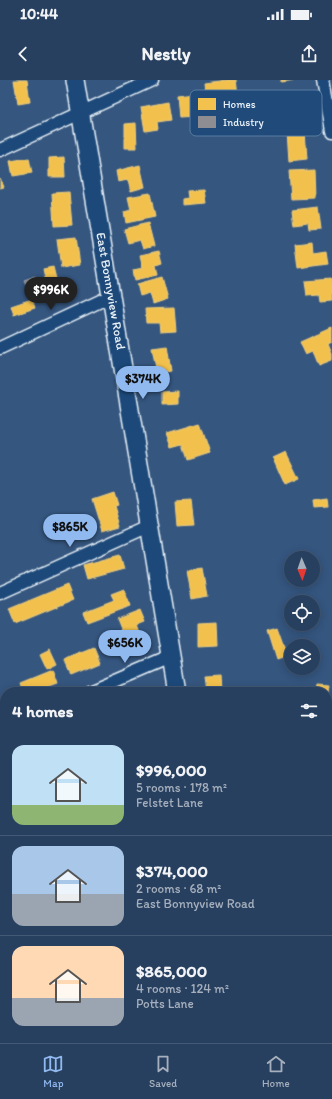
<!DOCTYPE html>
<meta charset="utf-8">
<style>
body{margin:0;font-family:Itim,sans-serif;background:#344b68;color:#f1f3f6;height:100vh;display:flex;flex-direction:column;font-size:15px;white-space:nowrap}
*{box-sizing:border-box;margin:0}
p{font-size:13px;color:#a5afbd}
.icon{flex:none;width:22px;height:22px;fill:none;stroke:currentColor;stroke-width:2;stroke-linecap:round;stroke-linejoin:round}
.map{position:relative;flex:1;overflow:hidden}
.drawer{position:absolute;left:0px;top:607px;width:332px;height:356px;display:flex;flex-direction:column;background:#28405f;border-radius:16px 16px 0 0;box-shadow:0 2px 10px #0003,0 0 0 1px #445974}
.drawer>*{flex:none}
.needle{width:26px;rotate:178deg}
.buttons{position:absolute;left:284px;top:471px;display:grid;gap:8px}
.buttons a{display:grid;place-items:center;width:36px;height:36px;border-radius:50%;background:#28405f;box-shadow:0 2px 10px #0003,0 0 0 1px #445974;font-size:20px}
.price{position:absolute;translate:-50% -34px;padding:0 9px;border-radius:14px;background:#90b9f0;color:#111;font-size:13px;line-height:26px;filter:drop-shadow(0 1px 2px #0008)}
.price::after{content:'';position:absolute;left:50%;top:24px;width:12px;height:9px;margin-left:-6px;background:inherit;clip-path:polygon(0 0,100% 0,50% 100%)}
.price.selected{background:#222;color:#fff}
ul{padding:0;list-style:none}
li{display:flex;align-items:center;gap:12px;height:100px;padding:0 12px}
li+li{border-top:1px solid #445974}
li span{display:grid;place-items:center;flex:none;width:112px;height:80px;border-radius:12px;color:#555}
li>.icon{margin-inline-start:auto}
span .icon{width:48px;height:48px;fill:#fffc;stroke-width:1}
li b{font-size:17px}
h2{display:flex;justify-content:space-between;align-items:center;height:48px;padding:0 12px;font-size:17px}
.status{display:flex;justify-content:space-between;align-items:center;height:28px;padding:0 20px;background:#28405f;direction:ltr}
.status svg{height:11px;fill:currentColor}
header{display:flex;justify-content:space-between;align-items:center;height:52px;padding:0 12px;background:#28405f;font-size:18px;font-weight:700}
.dock{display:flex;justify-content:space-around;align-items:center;height:56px;border-top:1px solid #445974;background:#28405f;font-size:11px;color:#a5afbd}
.dock a{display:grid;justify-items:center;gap:2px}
.dock .selected{color:#90b9f0}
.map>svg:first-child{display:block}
</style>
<div class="status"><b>10:44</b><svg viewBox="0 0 49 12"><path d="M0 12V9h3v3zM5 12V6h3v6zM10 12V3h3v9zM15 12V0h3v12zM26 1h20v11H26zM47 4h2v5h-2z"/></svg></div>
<header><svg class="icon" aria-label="back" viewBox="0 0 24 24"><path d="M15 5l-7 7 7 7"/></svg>Nestly<svg class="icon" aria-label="share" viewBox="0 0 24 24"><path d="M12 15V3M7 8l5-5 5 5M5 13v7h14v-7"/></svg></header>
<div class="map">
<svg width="332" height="963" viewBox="0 0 332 963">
<rect width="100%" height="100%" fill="#35567f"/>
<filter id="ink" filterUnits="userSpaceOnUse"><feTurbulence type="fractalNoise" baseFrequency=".025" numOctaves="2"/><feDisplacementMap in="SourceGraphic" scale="8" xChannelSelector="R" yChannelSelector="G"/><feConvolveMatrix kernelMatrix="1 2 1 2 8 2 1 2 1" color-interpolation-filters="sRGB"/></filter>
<g filter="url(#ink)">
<path fill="#54848e" stroke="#9ebac3" d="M327,889l5,2v72h-116l-1,-5h112z"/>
<path fill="#487ca5" stroke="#88abc6" d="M0,784l5,13v161h49l1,5h-55z
M86,958h42l4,5h-43z"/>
<path fill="#f2c14e" stroke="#efcf81" d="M14,0h13l3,22 -12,2z
M227,0h9l2,15 -32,4 -2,-16z
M281,0h14l-14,2z
M194,13l2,24 -17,1 -2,-23z
M168,22l3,18 -14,2 1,7 -13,2 -4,-24z
M136,43l1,25h-12v-24z
M305,51l2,28 -18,2 -2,-29z
M64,77l1,20h-16v-19z
M29,78l3,15 -19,3 -3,-15z
M140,85l5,22 -14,4 -3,-11 -10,2 -2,-11z
M314,90l1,28 -24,1 -2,-28z
M0,98l4,9 -4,1z
M204,110l2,13 -24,2v-6l6,-1 -1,-7z
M69,112l3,33 -18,1 -2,-33z
M150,113l5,24 -29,6 -2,-11 7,-2 -3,-13z
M318,127l3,22 -12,1 -1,-7 -14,2 -2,-15z
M148,143l6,23 -11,3 -3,-9 -12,3 -4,-14z
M76,157l4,28 -19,3 -4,-29z
M312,162l1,11 13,-2 2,13 -30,4 -3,-24z
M159,171l3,12 -6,2 2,10 -23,5 -2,-10 10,-2 -3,-13z
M53,187l3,12 -10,3 -3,-13z
M162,197l6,22 -15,5 -3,-11 -10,3 -3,-12z
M331,199l1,22 -12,1 -1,-7 -12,1 -2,-15z
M32,219l3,9 -21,7 -3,-9z
M174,228l2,23 -16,1 -1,-9h-13l-1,-14z
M332,248v14l-4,2 4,10v7l-13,5 -6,-15 -7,3 -6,-12z
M167,266l4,25 -14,2 -5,-25z
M178,311v13l-16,1v-13z
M200,343l10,30 -22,7 -5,-16 -11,3 -5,-14z
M286,372l13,27 -14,6 -12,-27z
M113,412l4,13 -3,1 6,20 -18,5 -10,-32z
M327,418l1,9 -14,1 -1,-8z
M191,421l3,24 -17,1 -2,-24z
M120,475l4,14 -37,10 -4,-14z
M202,488l5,28 -15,3 -5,-28z
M67,505l6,15 -58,24 -6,-15z
M124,509l6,17 -43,16 -4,-10 31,-12 -3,-6z
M140,530l5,12 -8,3 7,20 -14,6 -13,-32z
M217,542l1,24 -20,1v-24z
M277,548l10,28 -11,4 -9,-29z
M94,568l6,15 -29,12 -6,-15z
M50,569l7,15 -10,5 -7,-15z
M53,590l5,14 -22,8h-12l-3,-9z
M219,595l1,17h-14l-2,-16z
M317,604l12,1 -2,15v-8h-11z
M330,731h2v13z"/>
<path fill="#8d8d92" stroke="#a8abb1" d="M35,196l5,15 -9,4 -7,-15z"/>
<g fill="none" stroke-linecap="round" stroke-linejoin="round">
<path stroke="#88abc6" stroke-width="3" d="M185,958v5"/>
<g stroke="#e8f1f8" stroke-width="15">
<path id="street" d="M323,0l9,51
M0,70l152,-70
M0,268l111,-52
M0,513l149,-67
M89,612l82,-35"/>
</g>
<g stroke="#e8f1f8" stroke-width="20">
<path id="secondary" d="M75,0l102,612
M327,863l5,3"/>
</g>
<use href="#street" stroke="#1f4a7a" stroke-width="12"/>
<use href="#secondary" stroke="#1f4a7a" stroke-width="17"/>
</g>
</g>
<g text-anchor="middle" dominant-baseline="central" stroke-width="4" stroke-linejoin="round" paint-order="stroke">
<g font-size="13" fill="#e8f1f8" stroke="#1f4a7a">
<text transform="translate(111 211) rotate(80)">East Bonnyview Road</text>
</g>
</g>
<rect x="190" y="10" width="132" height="46" rx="6" fill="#1f4a7a" stroke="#5b7ca0" stroke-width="1"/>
<rect x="198" y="18" width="18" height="12" fill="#f2c14e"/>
<rect x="198" y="36" width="18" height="12" fill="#8d8d92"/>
<g font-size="11" fill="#e8f1f8">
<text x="223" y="28">Homes</text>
<text x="223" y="46">Industry</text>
</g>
</svg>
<div class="buttons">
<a><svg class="needle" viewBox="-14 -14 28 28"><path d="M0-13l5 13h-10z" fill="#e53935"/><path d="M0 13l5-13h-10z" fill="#a5afbd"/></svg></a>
<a><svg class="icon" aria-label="locate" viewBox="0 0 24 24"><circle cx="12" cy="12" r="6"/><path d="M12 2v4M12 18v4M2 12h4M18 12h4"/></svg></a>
<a><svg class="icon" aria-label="layers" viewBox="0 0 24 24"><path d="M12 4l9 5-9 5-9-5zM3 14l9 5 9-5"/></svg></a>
</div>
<b class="price selected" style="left:51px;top:231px">$996K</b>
<b class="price" style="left:143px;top:320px">$374K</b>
<b class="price" style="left:70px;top:468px">$865K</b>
<b class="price" style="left:125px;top:584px">$656K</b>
<section class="drawer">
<h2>4 homes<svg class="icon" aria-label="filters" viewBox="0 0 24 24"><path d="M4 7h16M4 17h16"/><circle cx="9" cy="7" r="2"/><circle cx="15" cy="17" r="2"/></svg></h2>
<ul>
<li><span style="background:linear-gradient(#bfe0f5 75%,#8fb573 0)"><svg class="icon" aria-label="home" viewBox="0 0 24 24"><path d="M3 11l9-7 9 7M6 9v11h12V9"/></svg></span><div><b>$996,000</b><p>5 rooms · 178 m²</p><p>Felstet Lane</p></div></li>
<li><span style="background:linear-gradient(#a9c7e8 60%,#9aa5b1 0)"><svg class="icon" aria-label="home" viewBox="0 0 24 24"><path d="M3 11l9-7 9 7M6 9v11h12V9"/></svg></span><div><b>$374,000</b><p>2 rooms · 68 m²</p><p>East Bonnyview Road</p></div></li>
<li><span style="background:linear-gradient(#ffd9b3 65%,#9aa5b1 0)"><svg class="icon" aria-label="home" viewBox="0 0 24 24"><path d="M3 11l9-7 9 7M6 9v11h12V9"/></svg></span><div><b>$865,000</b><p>4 rooms · 124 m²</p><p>Potts Lane</p></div></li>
</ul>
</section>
</div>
<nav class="dock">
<a class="selected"><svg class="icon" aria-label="map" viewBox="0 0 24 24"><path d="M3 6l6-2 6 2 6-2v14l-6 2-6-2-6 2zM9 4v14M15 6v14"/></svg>Map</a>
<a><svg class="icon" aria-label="saved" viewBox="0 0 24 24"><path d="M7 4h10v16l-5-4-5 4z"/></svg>Saved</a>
<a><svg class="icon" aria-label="home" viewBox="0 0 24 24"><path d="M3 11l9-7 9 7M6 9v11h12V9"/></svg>Home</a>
</nav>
